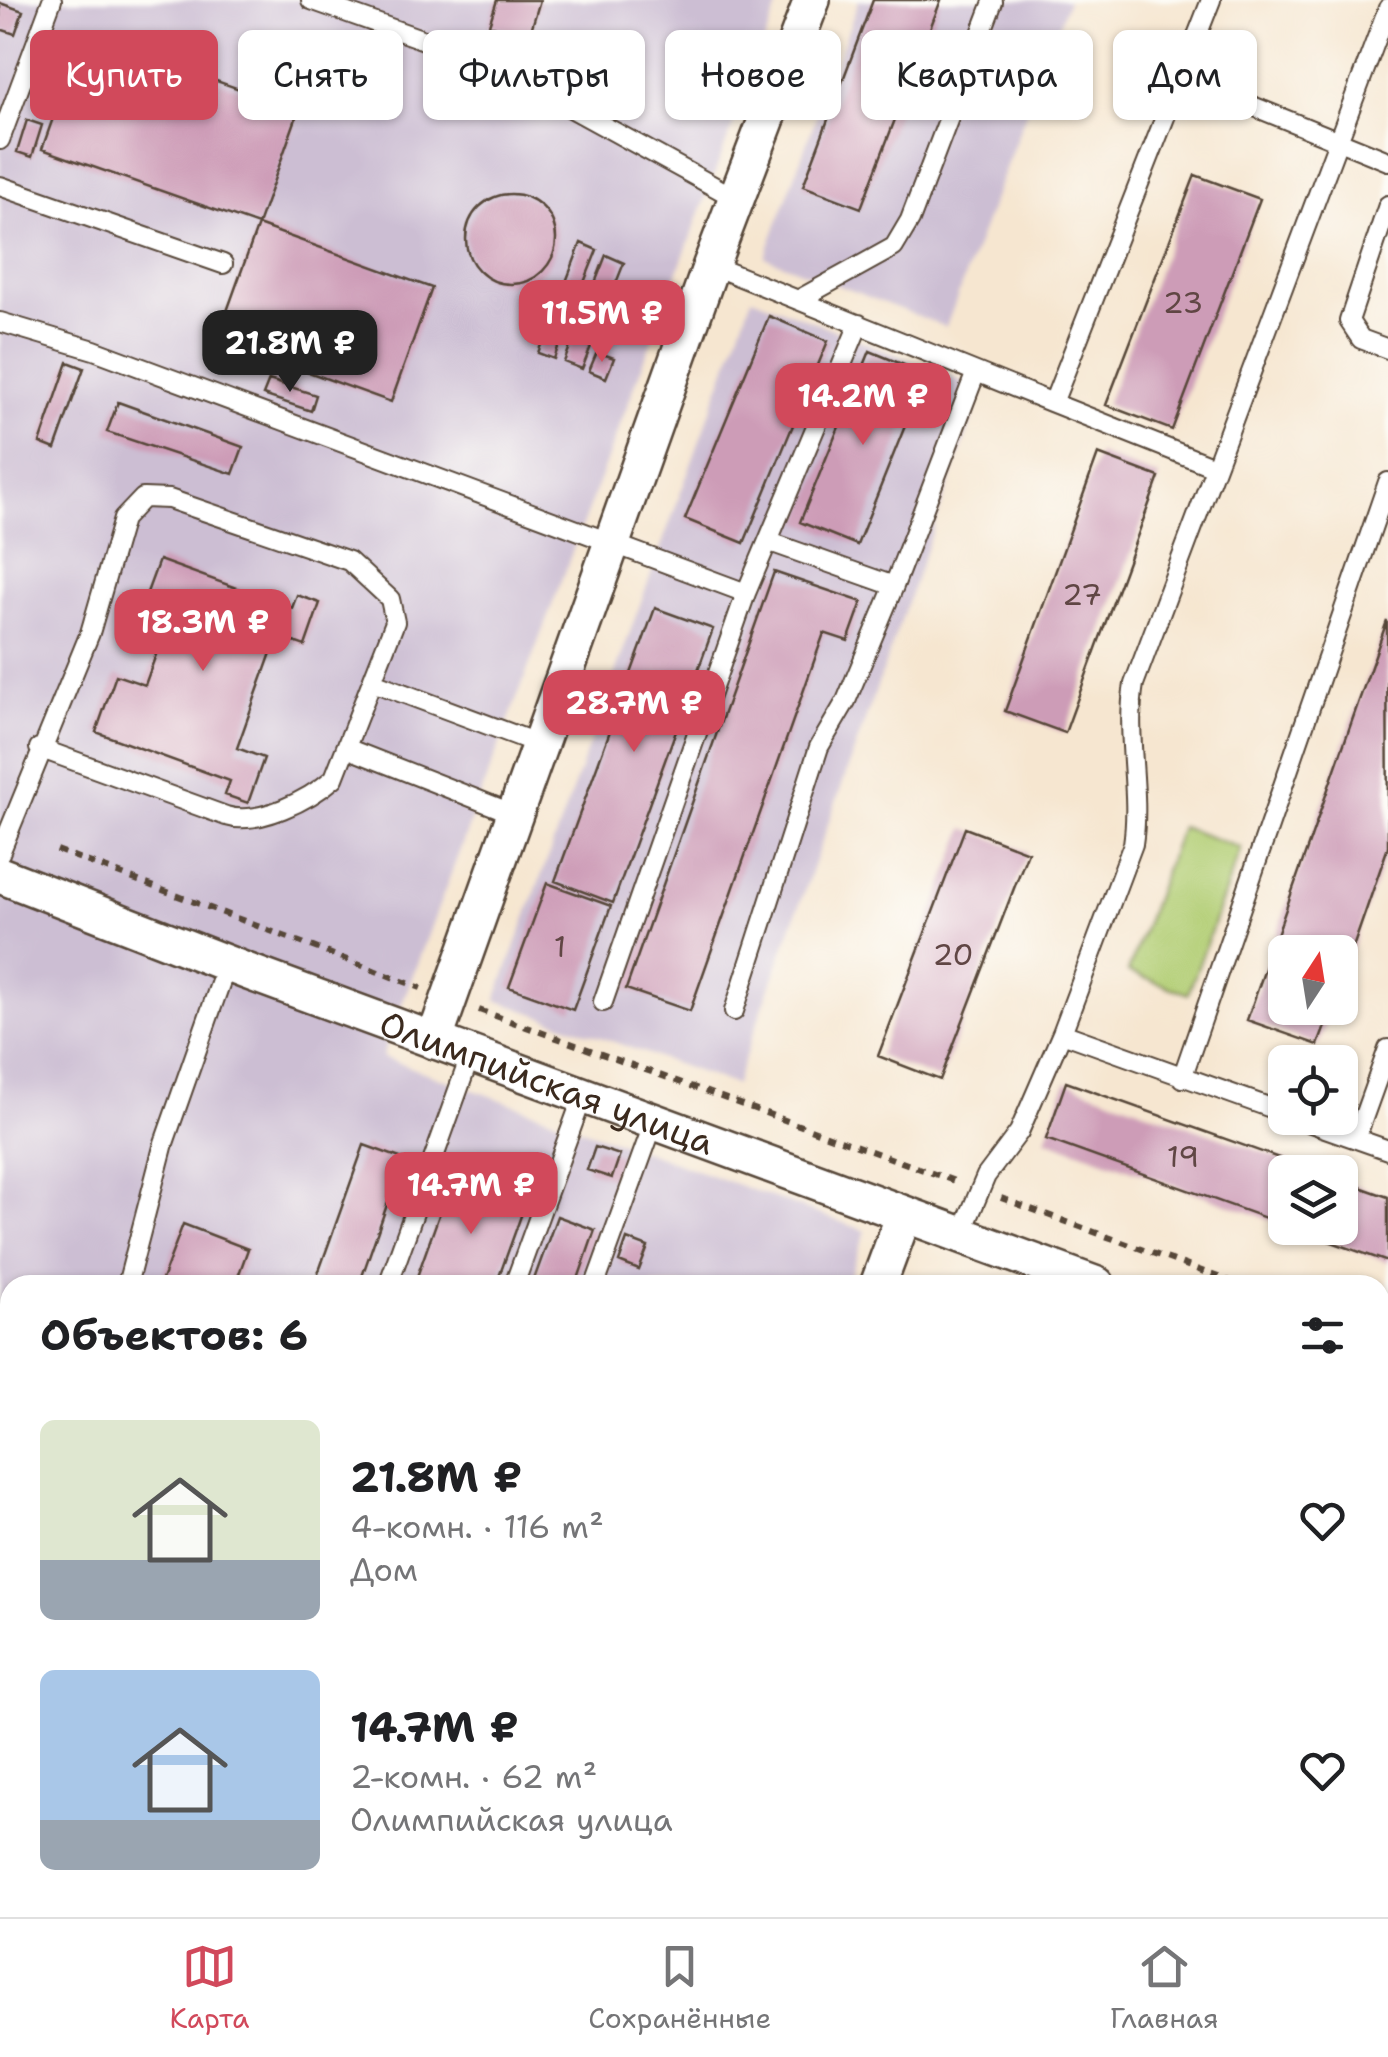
<!DOCTYPE html>
<html lang="ru">
<meta charset="utf-8">
<style>
body{margin:0;font-family:"Shantell Sans",sans-serif;background:#f6f6f6;color:#202124;height:100vh;display:flex;flex-direction:column;font-size:38px;white-space:nowrap}
*{box-sizing:border-box;margin:0}
p{font-size:32px;color:#757577}
.icon{flex:none;width:55px;height:55px;fill:none;stroke:currentColor;stroke-width:2;stroke-linecap:round;stroke-linejoin:round}
.map{position:relative;flex:1;overflow:hidden}
.details{position:absolute;left:0px;top:1275px;width:1390px;height:642px;display:flex;flex-direction:column;background:#fff;border-radius:30px 30px 0 0;box-shadow:0 2px 8px #0004}
.details>*{flex:none}
.banner{position:absolute;left:30px;top:30px;width:1330px;height:90px;display:flex;gap:20px}
.needle{width:65px;rotate:12deg}
.buttons{position:absolute;left:1268px;top:935px;display:grid;gap:20px}
.buttons a{display:grid;place-items:center;width:90px;height:90px;border-radius:15px;background:#fff;box-shadow:0 2px 8px #0004;font-size:50px}
.price{position:absolute;translate:-50% -85px;padding:0 22px;border-radius:20px;background:#d1495b;color:#fff;font-size:32px;line-height:65px;filter:drop-shadow(0 2px 5px #0008)}
.price::after{content:'';position:absolute;left:50%;top:60px;width:30px;height:22px;margin-left:-15px;background:inherit;clip-path:polygon(0 0,100% 0,50% 100%)}
.price.current{background:#222;color:#fff}
ul{padding:0;list-style:none}
li{display:flex;align-items:center;gap:30px;height:250px;padding:0 40px}
li span{display:grid;place-items:center;flex:none;width:280px;height:200px;border-radius:15px;color:#555}
li>.icon{margin-inline-start:auto}
span .icon{width:120px;height:120px;fill:#fffc;stroke-width:1}
li b{font-size:42px}
h2{display:flex;justify-content:space-between;align-items:center;height:120px;padding:0 40px;font-size:42px}
.chip{padding:0 35px;border-radius:15px;background:#fff;box-shadow:0 2px 8px #0004;font-size:35px;line-height:90px}
.chip.current{background:#d1495b;color:#fff}
.dock{display:flex;justify-content:space-around;align-items:center;height:140px;border-top:2px solid #e0e0e0;background:#fff;font-size:28px;color:#757577}
.dock a{display:grid;justify-items:center;gap:5px}
.dock .current{color:#d1495b}
.map>svg:first-child{display:block}
</style>
<div class="map">
<svg width="1388" height="1917" viewBox="0 0 1388 1917">
<rect width="100%" height="100%" fill="#fdfcf7"/>
<filter id="ink" filterUnits="userSpaceOnUse"><feTurbulence type="fractalNoise" baseFrequency=".01" numOctaves="2"/><feDisplacementMap in="SourceGraphic" scale="20" xChannelSelector="R" yChannelSelector="G"/><feConvolveMatrix kernelMatrix="1 2 1 2 8 2 1 2 1" color-interpolation-filters="sRGB"/></filter>
<filter id="wash" filterUnits="userSpaceOnUse"><feTurbulence type="fractalNoise" baseFrequency=".0048" numOctaves="4" result="noise"/><feDisplacementMap in="SourceGraphic" scale="40" xChannelSelector="R" yChannelSelector="G"/><feGaussianBlur stdDeviation="2.25" result="paint"/><feColorMatrix in="noise" values="0 0 0 0 0 0 0 0 0 0 0 0 0 0 0 0 0 1.4 0 .05"/><feComposite in="paint" operator="in"/></filter>
<g filter="url(#wash)">
<rect width="100%" height="100%" fill="#f6e6d0"/>
<path fill="#ccbed3" d="M0,0h780l-398,1057 484,174 -20,54h-836v623h605l-3,9h-612z
M859,0h209l-122,327 -181,-70z
M752,297l231,93 -248,695 -239,-85z"/>
<path fill="#b2ce75" stroke="#767c4a" stroke-width="2.5" d="M1181,827l60,21 -53,146 -60,-22z"/>
<g id="blocks">
<path fill="#cd9cb7" d="M497,0h43l-11,37 -40,-12z
M873,0h68l-80,208 -58,-22z
M0,3l23,8 -8,23 -15,-5z
M83,34l216,76 -41,115 -216,-76z
M27,120l15,5 -10,32 -15,-5z
M1195,175l65,24 -88,231 -66,-25z
M466 239a45 45 0 1 1 90 0a45 45 0 1 1-90 0Z
M258,225l174,63 -41,114 -174,-63z
M581,243l16,7 -28,70 -15,-7z
M606,255l18,8 -42,106 -18,-7z
M769,316l59,25 -84,202 -59,-24z
M547,328l16,5 -9,26 -16,-6z
M870,351l56,23 -69,171 -57,-23z
M597,352l17,6 -8,20 -17,-7z
M68,362l16,6 -29,81 -15,-6z
M269,380l47,15 -5,16 -48,-16z
M118,402l125,45 -10,27 -126,-42z
M1098,454l61,23 -94,256 -60,-22z
M159,560l133,48 5,-13 23,8 -15,43 -28,-10 -40,112 27,10 -16,45 -23,-8 5,-14 -134,-49 20,-57 29,10 21,-58 -28,-10z
M774,572l88,30 -14,39 -24,-8 -134,378 -64,-22z
M655,608l58,21 -100,274 -58,-22z
M1387,621l1,226 -47,135 -1,-30h-55v56h47l-14,37 -71,-25z
M965,828l63,24 -88,228 -62,-24z
M547,883l64,23 -38,104 -64,-23z
M1066,1082l252,90h-33v53l-239,-86z
M364,1145l39,14 -44,126h-45z
M595,1147l25,8 -8,23 -25,-8z
M453,1176l73,26 -30,83h-82z
M1340,1180l48,17v65l-96,-34h48z
M557,1216l38,14 -19,55h-44z
M183,1224l65,25 -13,36h-75z
M627,1239l21,8 -9,23 -20,-8z
M1380,1673l8,4v79l-8,16z
M752,1908h67l-3,9h-68z"/>
</g>
</g>
<g filter="url(#ink)">
<use href="#blocks" fill-opacity="0" stroke="#574639" stroke-width="2.5"/>
<g fill="none" stroke-linecap="round" stroke-linejoin="round">
<g stroke="#574639" stroke-width="22">
<path id="lane" d="M311,0l178,63 248,136
M1211,0l-158,403 161,64
M1181,77l207,84
M0,140l52,-140
M0,186l223,78
M1388,205l-39,116 12,18 27,10
M711,265l342,138
M798,300l96,-53 16,-27 83,-218
M0,322l94,28 652,243
M770,542l124,44
M373,682l166,62
M349,749l165,65
M0,853l90,-220 33,-114 20,-21 26,1 180,62 41,38 5,23 -61,156c-25,22 -76,48 -108,38l-187,-68
M603,1002l143,-409 113,-269
M734,1011l85,-264 27,-46 48,-115 82,-214
M1062,1033l223,80
M1182,1078l206,-596
M1297,1118l91,32
M1356,1138l32,-89
M961,1235l25,-59 33,-44 43,-99 71,-189c8,-53 -8,-107 1,-160l254,-676
M127,1285l37,-142 63,-179
M388,1285l83,-231
M514,1285l69,-189
M595,1285l59,-163
M856,1917l3,-9"/>
</g>
<g stroke="#574639" stroke-width="40">
<g id="street">
<path id="s1" d="M0,875l246,96 851,314"/>
<path d="M434,1041l277,-776 101,-265"/>
<path d="M878,1285l26,-70"/>
<path d="M1380,1386l8,3"/>
<path d="M641,1917l3,-9"/>
</g>
</g>
<path stroke="#574639" stroke-width="6" stroke-dasharray="8 8" stroke-linecap="butt" d="M57,850l364,138
M479,1010l478,172
M1001,1198l239,87
M1380,1336l8,2"/>
<use href="#lane" stroke="#fff" stroke-width="18"/>
<use href="#street" stroke="#fff" stroke-width="35"/>
</g>
</g>
<g text-anchor="middle" dominant-baseline="central" stroke-width="9" stroke-linejoin="round" paint-order="stroke">
<g font-size="30" fill="#604644">
<text x="1183" y="302">23</text>
<text x="1082" y="594">27</text>
<text x="560" y="946">1</text>
<text x="953" y="954">20</text>
<text x="1183" y="1156">19</text>
</g>
<g font-size="35" fill="#3b2a1e" stroke="#fdfcf7">
<text stroke="none"><textPath href="#s1" startOffset="585">Олимпийская улица</textPath></text>
</g>
</g>
</svg>
<div class="buttons">
<a><svg class="needle" viewBox="-14 -14 28 28"><path d="M0-13l5 13h-10z" fill="#e53935"/><path d="M0 13l5-13h-10z" fill="#757577"/></svg></a>
<a><svg class="icon" aria-label="locate" viewBox="0 0 24 24"><circle cx="12" cy="12" r="6"/><path d="M12 2v4M12 18v4M2 12h4M18 12h4"/></svg></a>
<a><svg class="icon" aria-label="layers" viewBox="0 0 24 24"><path d="M12 4l9 5-9 5-9-5zM3 14l9 5 9-5"/></svg></a>
</div>
<b class="price" style="left:602px;top:365px">11.5M ₽</b>
<b class="price current" style="left:290px;top:395px">21.8M ₽</b>
<b class="price" style="left:863px;top:448px">14.2M ₽</b>
<b class="price" style="left:203px;top:674px">18.3M ₽</b>
<b class="price" style="left:634px;top:755px">28.7M ₽</b>
<b class="price" style="left:471px;top:1237px">14.7M ₽</b>
<div class="banner">
<a class="chip current">Купить</a>
<a class="chip">Снять</a>
<a class="chip">Фильтры</a>
<a class="chip">Новое</a>
<a class="chip">Квартира</a>
<a class="chip">Дом</a>
</div>
<section class="details">
<h2>Объектов: 6<svg class="icon" aria-label="filters" viewBox="0 0 24 24"><path d="M4 7h16M4 17h16"/><circle cx="9" cy="7" r="2"/><circle cx="15" cy="17" r="2"/></svg></h2>
<ul>
<li><span style="background:linear-gradient(#dfe7d0 70%,#9aa5b1 0)"><svg class="icon" aria-label="home" viewBox="0 0 24 24"><path d="M3 11l9-7 9 7M6 9v11h12V9"/></svg></span><div><b>21.8M ₽</b><p>4-комн. · 116 m²</p><p>Дом</p></div><svg class="icon" aria-label="heart" viewBox="0 0 24 24"><path d="M12 20l-8-8c-3-5 5-10 8-4 3-6 11-1 8 4z"/></svg></li>
<li><span style="background:linear-gradient(#a9c7e8 75%,#9aa5b1 0)"><svg class="icon" aria-label="home" viewBox="0 0 24 24"><path d="M3 11l9-7 9 7M6 9v11h12V9"/></svg></span><div><b>14.7M ₽</b><p>2-комн. · 62 m²</p><p>Олимпийская улица</p></div><svg class="icon" aria-label="heart" viewBox="0 0 24 24"><path d="M12 20l-8-8c-3-5 5-10 8-4 3-6 11-1 8 4z"/></svg></li>
</ul>
</section>
</div>
<nav class="dock">
<a class="current"><svg class="icon" aria-label="map" viewBox="0 0 24 24"><path d="M3 6l6-2 6 2 6-2v14l-6 2-6-2-6 2zM9 4v14M15 6v14"/></svg>Карта</a>
<a><svg class="icon" aria-label="saved" viewBox="0 0 24 24"><path d="M7 4h10v16l-5-4-5 4z"/></svg>Сохранённые</a>
<a><svg class="icon" aria-label="home" viewBox="0 0 24 24"><path d="M3 11l9-7 9 7M6 9v11h12V9"/></svg>Главная</a>
</nav>
